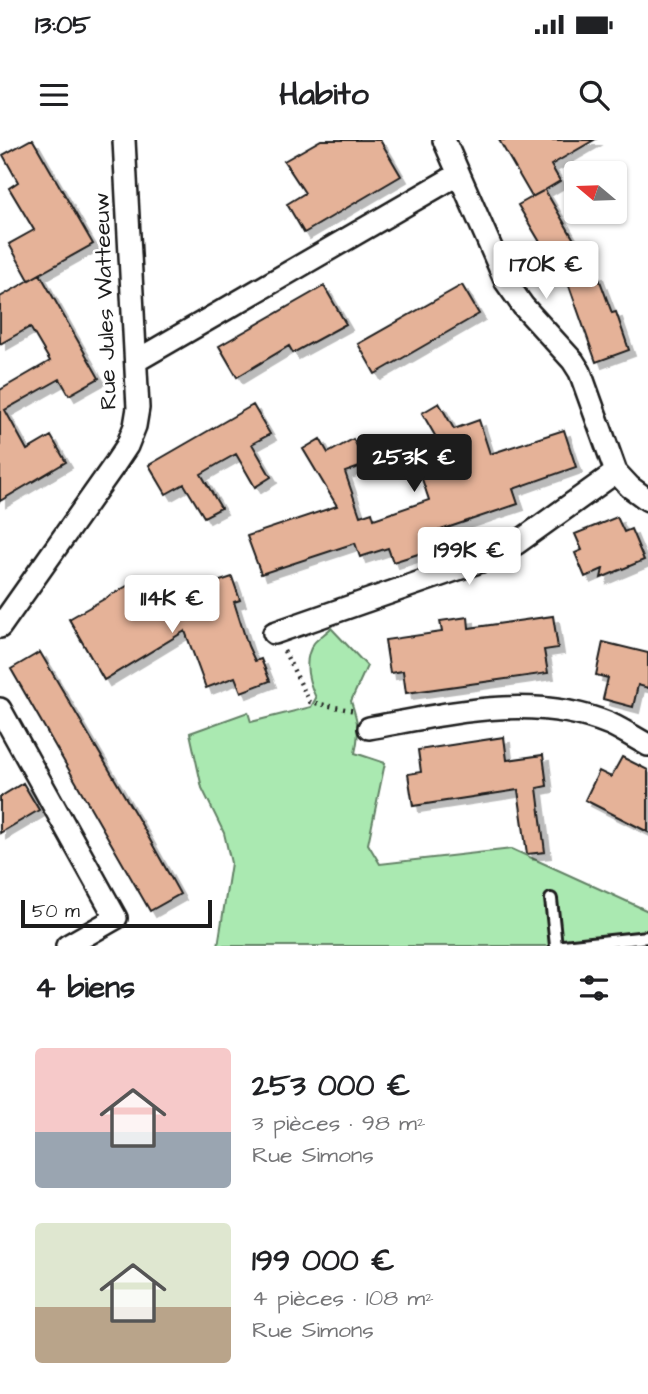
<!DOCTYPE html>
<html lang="fr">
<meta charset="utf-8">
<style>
body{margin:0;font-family:"Architects Daughter",sans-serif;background:#f2f2f2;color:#202124;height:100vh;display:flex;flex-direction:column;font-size:26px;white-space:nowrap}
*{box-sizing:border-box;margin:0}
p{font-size:23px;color:#757577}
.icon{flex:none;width:38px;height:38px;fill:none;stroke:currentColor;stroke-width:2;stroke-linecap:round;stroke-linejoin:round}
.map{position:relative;height:806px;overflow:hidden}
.drawer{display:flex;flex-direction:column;background:#fff;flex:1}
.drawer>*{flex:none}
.needle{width:46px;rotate:289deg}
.tools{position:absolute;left:564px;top:21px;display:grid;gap:14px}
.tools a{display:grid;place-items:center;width:63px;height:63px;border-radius:7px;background:#fff;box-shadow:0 2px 5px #0004;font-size:35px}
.scale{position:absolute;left:21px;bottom:18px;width:191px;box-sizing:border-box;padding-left:7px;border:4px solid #1c1c1c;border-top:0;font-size:19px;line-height:24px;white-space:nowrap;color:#1c1c1c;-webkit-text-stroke:5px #fff;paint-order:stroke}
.price{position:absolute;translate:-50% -60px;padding:0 16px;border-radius:7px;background:#fff;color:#222;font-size:23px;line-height:46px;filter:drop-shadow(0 2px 4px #0008)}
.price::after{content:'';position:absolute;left:50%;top:42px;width:21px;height:16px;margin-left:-10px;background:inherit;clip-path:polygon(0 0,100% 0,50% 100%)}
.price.current{background:#1c1c1c;color:#fff}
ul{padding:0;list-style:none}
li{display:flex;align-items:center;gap:21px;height:175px;padding:0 35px}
li span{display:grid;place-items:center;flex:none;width:196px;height:140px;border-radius:7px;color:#555}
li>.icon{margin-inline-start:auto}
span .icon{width:84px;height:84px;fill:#fffc;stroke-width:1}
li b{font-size:30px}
h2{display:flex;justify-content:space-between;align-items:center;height:84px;padding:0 35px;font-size:30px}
.status{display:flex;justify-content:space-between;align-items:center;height:49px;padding:0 35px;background:#fff;direction:ltr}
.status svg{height:19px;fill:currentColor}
header{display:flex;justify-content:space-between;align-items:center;height:91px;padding:0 35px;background:#fff;font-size:32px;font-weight:800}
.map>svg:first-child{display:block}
</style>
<div class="status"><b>13:05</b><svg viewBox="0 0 49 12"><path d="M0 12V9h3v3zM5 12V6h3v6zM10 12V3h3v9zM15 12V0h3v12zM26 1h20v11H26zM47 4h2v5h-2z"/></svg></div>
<header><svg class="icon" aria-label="menu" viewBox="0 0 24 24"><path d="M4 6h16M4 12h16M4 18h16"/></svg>Habito<svg class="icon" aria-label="search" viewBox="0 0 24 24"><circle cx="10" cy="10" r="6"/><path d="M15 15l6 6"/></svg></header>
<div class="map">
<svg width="648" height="806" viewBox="0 0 648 806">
<defs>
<filter id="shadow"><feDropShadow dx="6" dy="6" stdDeviation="0" flood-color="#0004"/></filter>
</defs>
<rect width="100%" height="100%" fill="#fff"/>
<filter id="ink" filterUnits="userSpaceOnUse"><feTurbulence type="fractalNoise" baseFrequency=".0143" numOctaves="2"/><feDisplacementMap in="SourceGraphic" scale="14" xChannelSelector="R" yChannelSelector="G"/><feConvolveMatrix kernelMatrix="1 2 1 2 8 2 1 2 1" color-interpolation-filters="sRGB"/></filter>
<g filter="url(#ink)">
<path fill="#aae9b1" stroke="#638266" stroke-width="2" d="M331,488l36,38 -16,35c7,21 9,30 4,52l30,10 -17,81 12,20 132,-15 136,62v35h-430l13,-83 -7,-30 -22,-45 -12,-55 58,-21 3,10 60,-15 5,-9c-8,-17 -14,-38 -2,-55 4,-5 12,-10 17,-15z"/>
<path fill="#e5b298" stroke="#1c1c1c" stroke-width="2" filter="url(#shadow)" d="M30,0h3l60,104 -64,36 -20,-36 25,-14 -25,-42 9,-6 -15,-27z
M321,0h59l21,36 -97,57 -17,-29 18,-11 -21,-32z
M499,0h95l-43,25 9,16 -15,9 49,84 3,-1 15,40 4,-1 13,38 -33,12 -34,-96 -6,3 -38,-64 25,-14 -11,6z
M40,134l59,104 -30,17 -9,-16 -55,31 22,40 24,-14 15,26 -66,39v-111l50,-29 -20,-34 -30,17v-47z
M462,145l17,29 -104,60 -17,-30z
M324,146l22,38 -53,29 -4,-7 -52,31 -18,-31z
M439,263l15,26 25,-9 11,34 74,-24 12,37 -63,22 5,15 -86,29 5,15 -44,14 -5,-14 -28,9 -5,-14 -94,31 -14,-38 90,-30 -34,-57 17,-10 8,14 25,-14 15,25 -23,8 15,44 12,-4 2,7 55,-19 -17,-51 25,-10 -15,-26z
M253,265l17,29 -18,10 19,33 -16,10 -19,-33 -18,10 -17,10 20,34 -17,9 -20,-33 -18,10 -17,-29z
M617,377l7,15 7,-3 13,31 -43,18 2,-9 -18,8 -10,-24 7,-3 -7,-16z
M232,437l8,23 -6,2 14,44 7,15 6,-2 9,22 -29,11 -6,-15 -29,11 -21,-57 -81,49 -35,-61 65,-37 18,32 11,-3 1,7 44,-16 -6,-15z
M553,476l5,32 -14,2 4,23 -142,20 -3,-22 -13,2 -5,-33 57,-8 -2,-11 28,-4 1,11z
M603,502l45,11v35l-10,-3 -5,22 -30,-8 5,-21 -12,-3z
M40,512l100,170 40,72 -30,17 -139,-242z
M504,597l3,23 36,-5 4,31 -10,2 8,64 -18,2 -9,-64 -105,16 -5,-32 13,-2 -3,-22z
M622,617l26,13v62l-63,-32 14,-29 12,6z
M23,643l16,27 -39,23v-36z"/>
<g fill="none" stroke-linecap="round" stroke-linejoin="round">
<g stroke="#1c1c1c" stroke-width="16">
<path id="lane" d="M551,759l5,47
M563,806l85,-9"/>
</g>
<g stroke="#1c1c1c" stroke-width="26">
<path id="street" d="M444,0l62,142 17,24 50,55 7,11 36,100
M136,221l323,-187
M0,487l115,-163 12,-18 8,-20 3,-18 -14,-268
M274,493l207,-72 36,-18 99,-71 14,15 18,13
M0,569l116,209 -49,28
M369,588c78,-14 163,-36 241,-4 13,6 25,14 38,21"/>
</g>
<path stroke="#1c1c1c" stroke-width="4.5" stroke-dasharray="2 5" stroke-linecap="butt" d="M284,511l26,51 45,9"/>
<use href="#lane" stroke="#fff" stroke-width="10"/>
<use href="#street" stroke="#fff" stroke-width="21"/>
</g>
</g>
<g text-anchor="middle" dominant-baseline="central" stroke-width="5" stroke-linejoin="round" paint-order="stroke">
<g font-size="23" fill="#1c1c1c" stroke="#fff">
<text transform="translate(105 161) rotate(-92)">Rue Jules Watteeuw</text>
</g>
</g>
</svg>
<div class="tools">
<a><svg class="needle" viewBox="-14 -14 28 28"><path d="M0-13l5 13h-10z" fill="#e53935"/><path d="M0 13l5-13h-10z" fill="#757577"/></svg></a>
</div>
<div class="scale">50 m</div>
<b class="price" style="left:546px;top:161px">170K €</b>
<b class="price current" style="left:414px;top:354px">253K €</b>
<b class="price" style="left:469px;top:447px">199K €</b>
<b class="price" style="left:172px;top:495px">114K €</b>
</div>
<section class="drawer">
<h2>4 biens<svg class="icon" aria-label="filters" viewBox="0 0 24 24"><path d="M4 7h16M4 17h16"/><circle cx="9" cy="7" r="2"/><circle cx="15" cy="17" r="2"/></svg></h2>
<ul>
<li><span style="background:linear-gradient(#f6c9c9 60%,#9aa5b1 0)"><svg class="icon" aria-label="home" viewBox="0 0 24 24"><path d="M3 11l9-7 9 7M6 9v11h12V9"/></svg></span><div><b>253 000 €</b><p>3 pièces · 98 m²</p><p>Rue Simons</p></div></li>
<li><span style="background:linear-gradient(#dfe7d0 60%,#b9a48a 0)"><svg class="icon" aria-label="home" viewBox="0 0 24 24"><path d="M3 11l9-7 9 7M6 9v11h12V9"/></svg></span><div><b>199 000 €</b><p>4 pièces · 108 m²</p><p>Rue Simons</p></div></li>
</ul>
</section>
